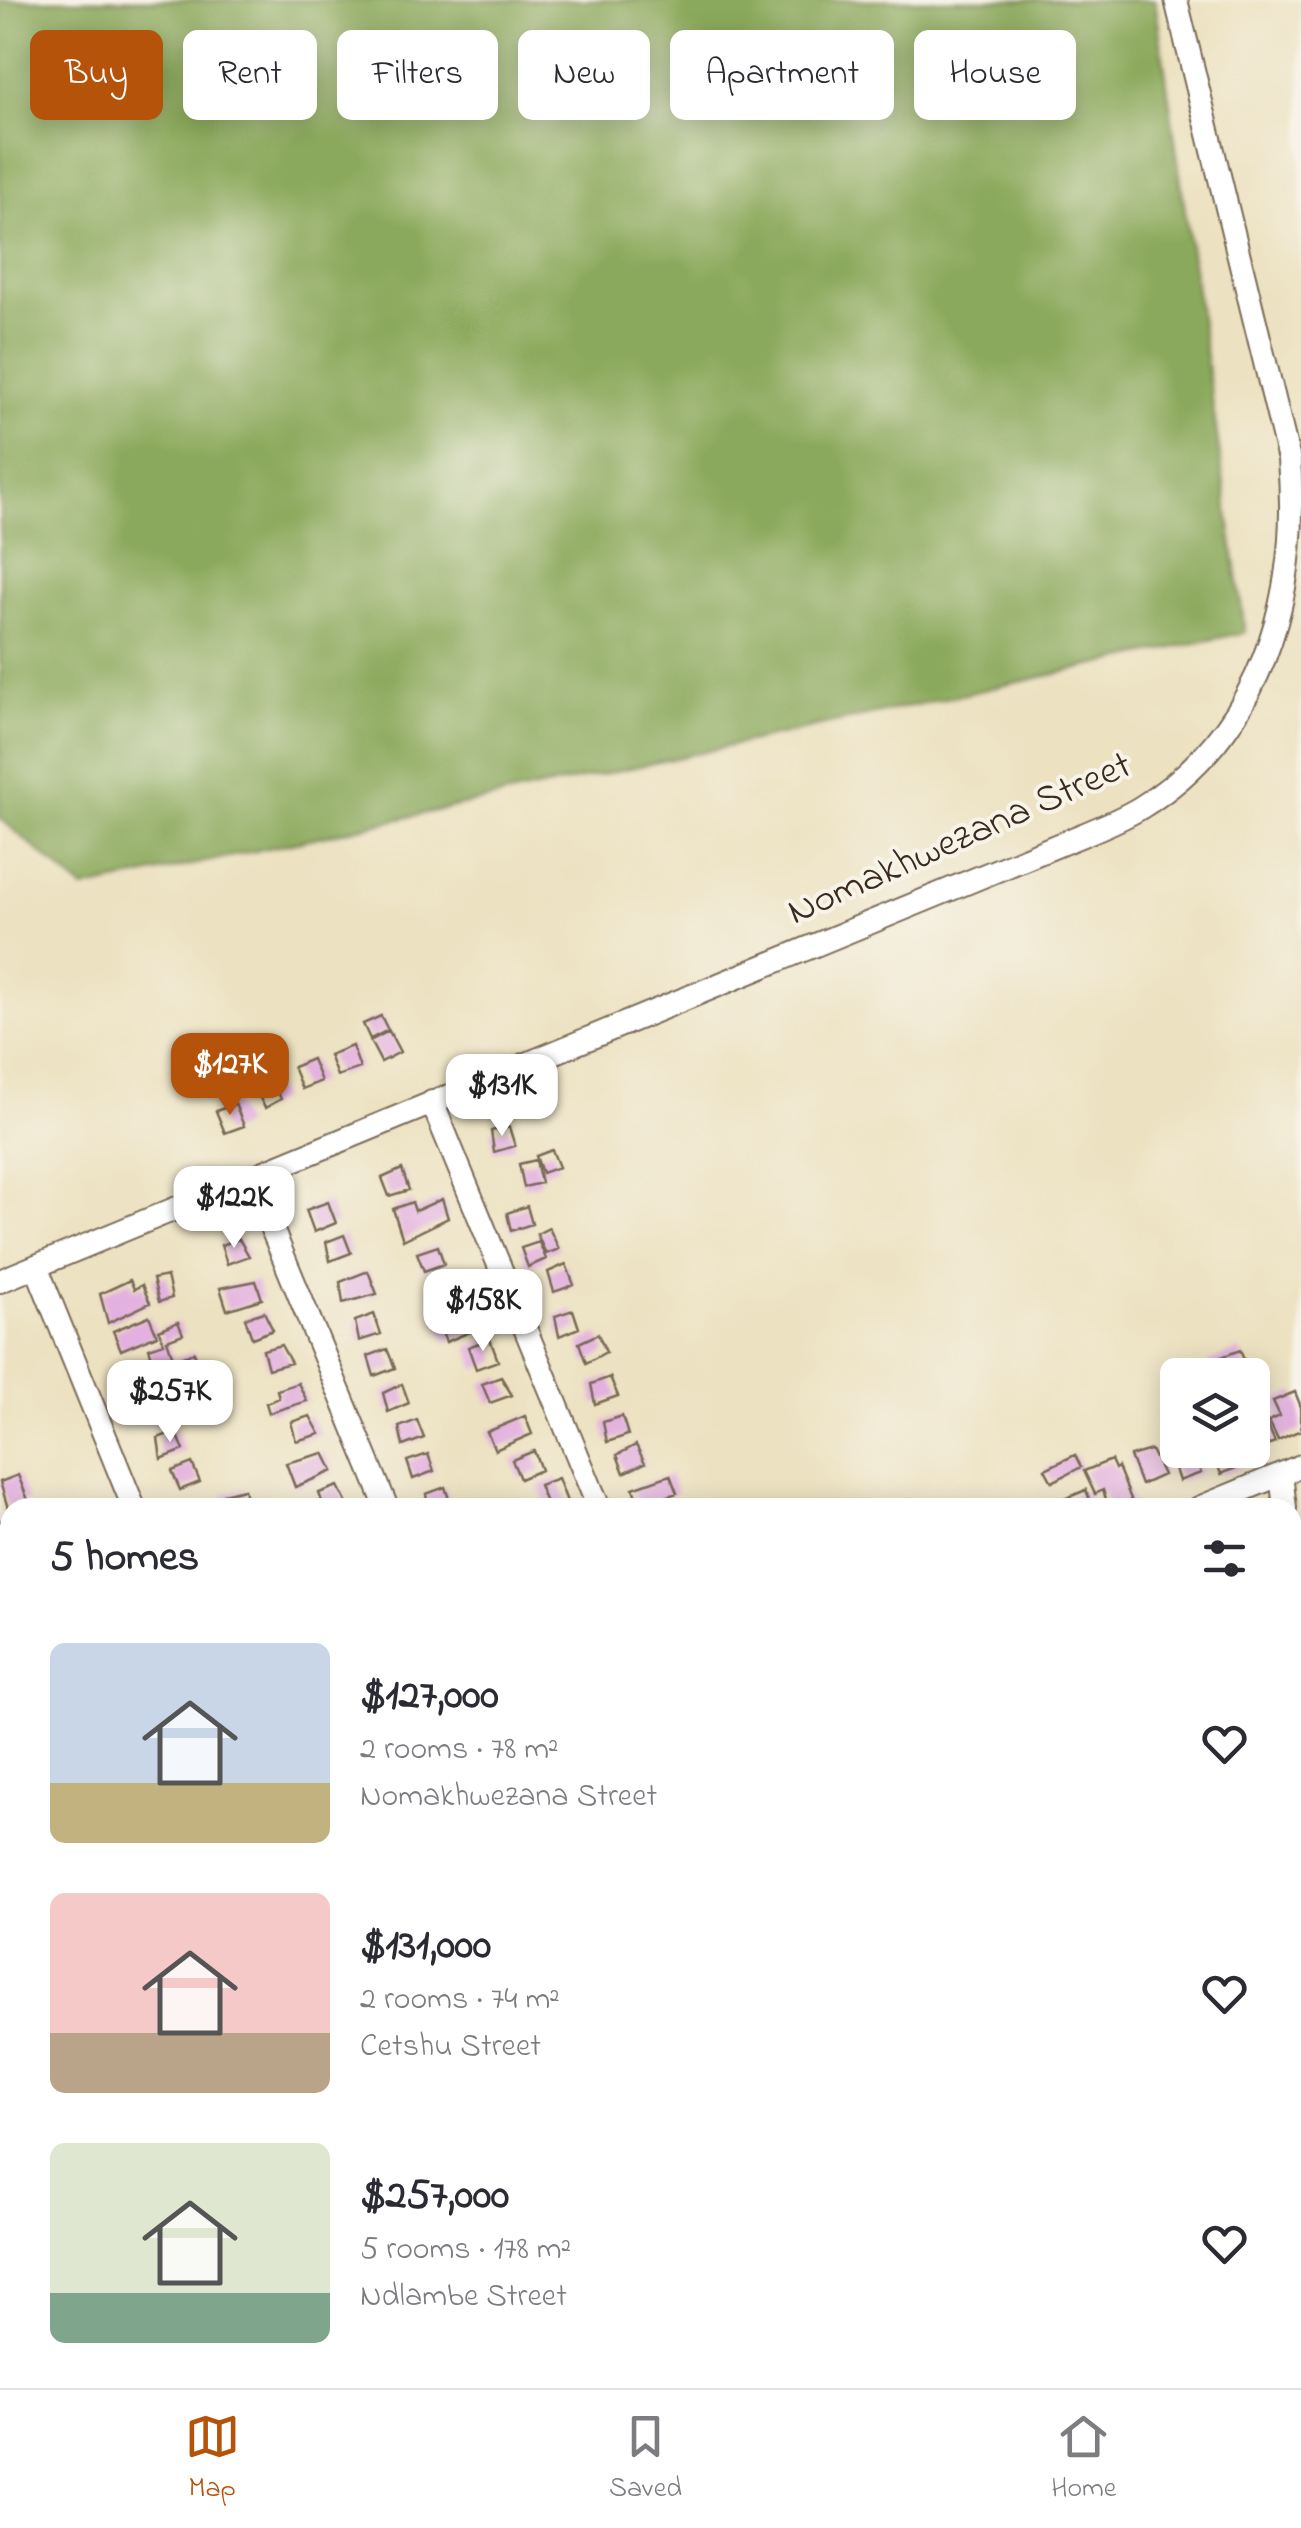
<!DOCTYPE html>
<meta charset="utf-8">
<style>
body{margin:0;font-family:"Indie Flower",sans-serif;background:#f2f2f3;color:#2b2b33;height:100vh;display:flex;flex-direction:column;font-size:38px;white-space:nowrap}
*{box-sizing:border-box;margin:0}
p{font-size:32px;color:#7c7c81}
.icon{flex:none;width:55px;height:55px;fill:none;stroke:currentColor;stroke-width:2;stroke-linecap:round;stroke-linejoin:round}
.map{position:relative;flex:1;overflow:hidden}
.side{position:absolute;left:0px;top:1498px;width:1302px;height:892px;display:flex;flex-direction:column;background:#fff;border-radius:30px 30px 0 0;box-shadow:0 5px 25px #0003}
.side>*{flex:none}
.top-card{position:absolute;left:30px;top:30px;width:1242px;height:90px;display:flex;gap:20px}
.fabs{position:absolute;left:1160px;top:1358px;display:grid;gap:20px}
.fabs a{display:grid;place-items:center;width:110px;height:110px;border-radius:15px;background:#fff;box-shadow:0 5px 25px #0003;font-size:50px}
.price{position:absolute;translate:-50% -85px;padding:0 22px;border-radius:20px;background:#fff;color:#222;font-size:32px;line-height:65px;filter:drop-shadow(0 2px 5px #0008)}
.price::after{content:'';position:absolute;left:50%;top:60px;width:30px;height:22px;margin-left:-15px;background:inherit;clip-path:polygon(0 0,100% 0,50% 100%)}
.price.active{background:#b45309;color:#fff}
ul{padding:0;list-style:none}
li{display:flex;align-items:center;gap:30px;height:250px;padding:0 50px}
li span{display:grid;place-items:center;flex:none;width:280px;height:200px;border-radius:15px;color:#555}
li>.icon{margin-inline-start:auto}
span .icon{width:120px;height:120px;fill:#fffc;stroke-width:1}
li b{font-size:42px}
h2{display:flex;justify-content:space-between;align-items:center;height:120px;padding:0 50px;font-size:42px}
.tag{padding:0 35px;border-radius:15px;background:#fff;box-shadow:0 5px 25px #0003;font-size:35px;line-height:90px}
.tag.active{background:#b45309;color:#fff}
.menu{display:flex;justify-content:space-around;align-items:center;height:140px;border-top:2px solid #e1e1e2;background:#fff;font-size:28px;color:#7c7c81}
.menu a{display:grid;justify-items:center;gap:5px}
.menu .active{color:#b45309}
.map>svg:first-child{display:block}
</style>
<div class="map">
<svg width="1301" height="2388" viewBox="0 0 1301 2388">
<rect width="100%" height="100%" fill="#f7f3e8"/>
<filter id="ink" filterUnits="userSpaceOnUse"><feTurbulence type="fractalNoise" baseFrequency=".01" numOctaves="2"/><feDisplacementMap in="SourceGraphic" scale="20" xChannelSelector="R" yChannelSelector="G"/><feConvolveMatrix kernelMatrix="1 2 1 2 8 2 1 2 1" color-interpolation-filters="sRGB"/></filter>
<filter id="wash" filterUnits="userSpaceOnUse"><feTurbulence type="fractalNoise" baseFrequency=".0048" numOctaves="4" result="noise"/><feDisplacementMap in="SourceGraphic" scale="40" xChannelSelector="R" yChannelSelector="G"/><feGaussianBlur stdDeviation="2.25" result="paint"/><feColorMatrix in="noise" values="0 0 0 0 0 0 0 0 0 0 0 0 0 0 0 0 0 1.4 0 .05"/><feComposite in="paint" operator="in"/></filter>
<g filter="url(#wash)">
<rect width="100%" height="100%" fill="#ece1c0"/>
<path fill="#8ba95c" stroke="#636a3d" stroke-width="2.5" d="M0,0h1155l90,632 -1162,257 -83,-71z"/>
<g id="blocks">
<path fill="#e3b0df" d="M381,1016l7,14 -18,9 -7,-15z
M389,1031l11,21 -19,10 -11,-21z
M352,1046l8,22 -23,8 -8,-21z
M312,1059l9,22 -19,8 -9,-22z
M272,1081l9,18 -16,9 -9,-18z
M235,1104l9,22 -19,7 -9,-22z
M509,1127l6,19 -21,6 -3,-21z
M552,1150l7,17 -17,6 -6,-17z
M536,1160l5,23 -17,4 -5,-23z
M402,1169l7,21 -20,6 -7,-18z
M442,1199l6,19 -45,22 -10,-31 19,-7 3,9z
M328,1202l8,21 -22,9 -8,-22z
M527,1206l5,18 -21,7 -4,-18z
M549,1228l10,21 -13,5 -9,-20z
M344,1235l7,18 -21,8 -4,-19z
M239,1239l10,17 -22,8 -6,-19z
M539,1242l7,17 -18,8 -7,-19z
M438,1246l6,18 -20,7 -7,-18z
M566,1264l8,21 -20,7 -6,-20z
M368,1271l9,23 -34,9 -3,-21z
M167,1276l5,22 -13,4 -6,-23z
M459,1277l8,18 -22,5 -6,-18z
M130,1280l4,9 8,-4 8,18 -42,20 -8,-29z
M256,1281l6,18 -35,11 -7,-22z
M573,1310l6,18 -20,8 -4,-20z
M264,1312l9,18 -21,8 -7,-20z
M466,1313l11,16 -31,13 -7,-18z
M374,1314l7,20 -22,7 -4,-20z
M149,1316l8,19 -36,15 -8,-19z
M178,1322l5,12 -16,6 11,32 -19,11 -2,-6 -10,4 3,9 -12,4 -10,-29 24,-8 -3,-9 15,-5 -5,-13z
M598,1334l8,18 -20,11 -7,-20z
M490,1339l8,22 -22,8 -8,-22z
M281,1345l10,18 -23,6 -5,-19z
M387,1349l8,19 -21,8 -6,-20z
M1240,1350l6,15 -18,10h-15l-5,-13z
M194,1352l6,15 -18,7 -6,-15z
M202,1376l5,22 -12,3 -5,-22z
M501,1377l11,18 -22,8 -8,-19z
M610,1377l8,19 -23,8 -4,-20z
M186,1383l8,23 -50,17 -6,-17z
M298,1383l9,18 -38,12 -3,-10 13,-5 -2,-8z
M402,1384l7,19 -21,9 -5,-19z
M1295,1392l6,15v23l-23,10 -9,-19 11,-5 -7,-15z
M1262,1412l13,30 -23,9v-35z
M310,1416l10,18 -24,7 -5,-19z
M525,1416l7,18 -37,16 -8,-18z
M622,1416l6,19 -21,7 -4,-20z
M417,1420l7,18 -21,8 -4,-19z
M176,1431l8,19 -23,9 -3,-21z
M1178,1439v11h15l8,23 -22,8 -13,-38z
M636,1445l9,18 -21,10 -7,-18z
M1151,1450l12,25 -22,10 -11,-29z
M1212,1450h25l6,15 -22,9z
M534,1451l7,19 -21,9 -8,-19z
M324,1453l9,18 -38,16 -9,-24z
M428,1454l6,17 -21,8 -6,-18z
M1075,1455l6,12 -29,15 -7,-13z
M1111,1460l4,9 3,-2 15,37 -8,4 -17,-2 -5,-16 -8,4 -11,-23z
M192,1463l8,19 -20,8 -8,-19z
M18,1475l10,25 -20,8 -8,-26z
M670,1475l7,18 -38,13 -6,-18z
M558,1478l8,21 3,9h-21l-9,-23z
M338,1486l9,18 -23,4 -5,-15z
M445,1487l6,18 -23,3 -2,-14z
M244,1489l3,14 -21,4 -3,-13z
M1086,1490l7,18h-25l-4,-9z
M9,1517l1,42 -10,3v-41z
M121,2380h37v7l-37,1z"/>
</g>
</g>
<g filter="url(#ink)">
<use href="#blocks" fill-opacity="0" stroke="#796a57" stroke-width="2.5"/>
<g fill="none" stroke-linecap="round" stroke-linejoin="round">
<g stroke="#796a57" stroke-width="26">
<path id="minor" d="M432,1102l167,406
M251,1178l136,330
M36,1266l98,242
M0,1281l1063,-438c26,-11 54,-21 77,-35 120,-74 161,-209 149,-348l-113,-460
M1281,1474l4,34
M1199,1508l102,-42
M0,1802l10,-1
M0,1995l10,-5
M775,2380l526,5
M265,2381l70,-1
M97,2388v-8"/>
</g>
<use href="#minor" stroke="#fff" stroke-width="22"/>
</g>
</g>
<g text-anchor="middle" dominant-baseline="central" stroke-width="8" stroke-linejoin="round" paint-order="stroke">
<g font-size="40" fill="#3b2a1e" stroke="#f7f3e8">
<text transform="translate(960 840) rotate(-24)">Nomakhwezana Street</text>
</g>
</g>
</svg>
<div class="fabs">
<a><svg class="icon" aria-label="layers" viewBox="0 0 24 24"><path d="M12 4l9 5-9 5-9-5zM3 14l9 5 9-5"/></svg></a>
</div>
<b class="price active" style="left:230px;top:1118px">$127K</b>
<b class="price" style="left:502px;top:1139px">$131K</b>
<b class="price" style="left:234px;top:1251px">$122K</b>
<b class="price" style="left:483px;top:1354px">$158K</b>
<b class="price" style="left:170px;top:1445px">$257K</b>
<div class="top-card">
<a class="tag active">Buy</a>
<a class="tag">Rent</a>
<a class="tag">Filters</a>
<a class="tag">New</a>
<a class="tag">Apartment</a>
<a class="tag">House</a>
</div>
<section class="side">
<h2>5 homes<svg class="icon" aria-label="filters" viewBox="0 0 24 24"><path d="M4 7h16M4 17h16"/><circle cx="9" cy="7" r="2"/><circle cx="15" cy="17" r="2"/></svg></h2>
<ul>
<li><span style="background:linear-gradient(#c9d6e8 70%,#c2b280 0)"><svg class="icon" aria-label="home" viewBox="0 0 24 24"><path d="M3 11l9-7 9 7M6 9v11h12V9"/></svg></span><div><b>$127,000</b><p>2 rooms · 78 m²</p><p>Nomakhwezana Street</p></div><svg class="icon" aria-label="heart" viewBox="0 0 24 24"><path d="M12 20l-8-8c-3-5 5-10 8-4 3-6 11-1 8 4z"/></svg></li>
<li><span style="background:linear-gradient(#f6c9c9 70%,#b9a48a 0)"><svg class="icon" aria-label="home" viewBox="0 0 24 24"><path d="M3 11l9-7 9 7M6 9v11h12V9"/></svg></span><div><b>$131,000</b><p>2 rooms · 74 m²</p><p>Cetshu Street</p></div><svg class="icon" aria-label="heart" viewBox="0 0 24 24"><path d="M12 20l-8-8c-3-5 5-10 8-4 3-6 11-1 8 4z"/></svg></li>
<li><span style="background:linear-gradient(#dfe7d0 75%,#7fa58c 0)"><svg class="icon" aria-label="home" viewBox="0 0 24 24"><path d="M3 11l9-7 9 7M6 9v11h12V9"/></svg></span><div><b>$257,000</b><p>5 rooms · 178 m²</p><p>Ndlambe Street</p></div><svg class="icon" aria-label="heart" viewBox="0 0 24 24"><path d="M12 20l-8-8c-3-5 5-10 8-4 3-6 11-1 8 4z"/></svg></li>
</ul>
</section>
</div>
<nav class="menu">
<a class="active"><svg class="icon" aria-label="map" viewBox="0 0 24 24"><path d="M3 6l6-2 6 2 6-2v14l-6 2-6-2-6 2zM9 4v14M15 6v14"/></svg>Map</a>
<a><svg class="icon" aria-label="saved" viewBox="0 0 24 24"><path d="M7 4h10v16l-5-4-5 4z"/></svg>Saved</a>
<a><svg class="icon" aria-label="home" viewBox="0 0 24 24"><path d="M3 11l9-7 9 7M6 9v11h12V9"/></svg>Home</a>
</nav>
